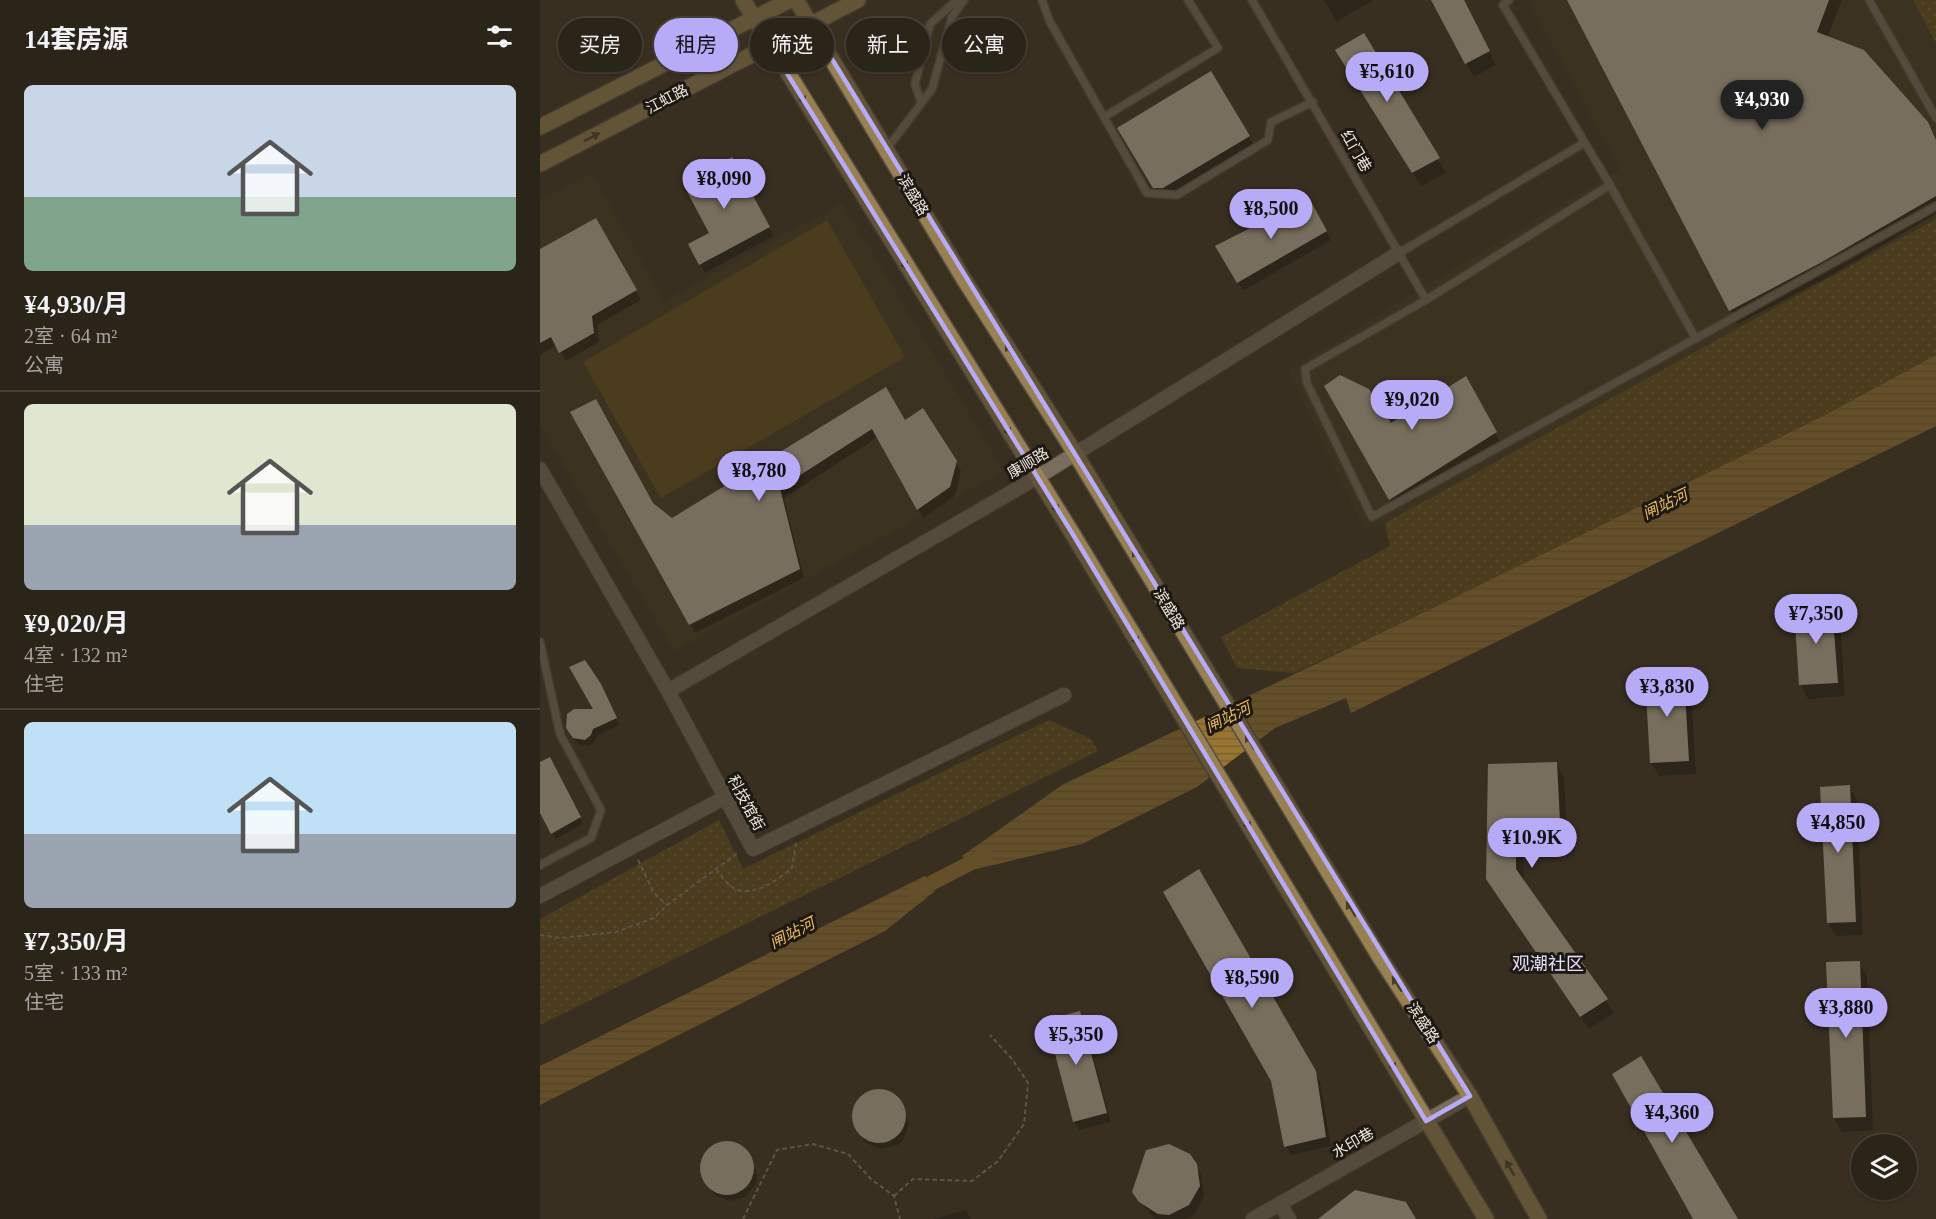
<!DOCTYPE html>
<html lang="zh">
<meta charset="utf-8">
<style>
body{margin:0;font-family:"Times New Roman","Noto Sans SC",serif;background:#373025;color:#f1f3f6;height:100vh;display:flex;flex-direction:column;font-size:22px;white-space:nowrap}
*{box-sizing:border-box;margin:0}
p{font-size:20px;color:#a6a4a2}
.icon{flex:none;width:33px;height:33px;fill:none;stroke:currentColor;stroke-width:2;stroke-linecap:round;stroke-linejoin:round}
.map{position:relative;flex:1;overflow:hidden}
.drawer{display:flex;flex-direction:column;background:#2b2418;width:540px}
.drawer>*{flex:none}
.top-card{position:absolute;left:18px;top:18px;width:570px;height:54px;display:flex;gap:12px}
.tools{position:absolute;left:1311px;top:1134px;display:grid;gap:12px}
.tools a{display:grid;place-items:center;width:66px;height:66px;border-radius:50%;background:#2b2418;box-shadow:0 2px 4px #0004,0 0 0 2px #474137;font-size:30px}
.price{position:absolute;translate:-50% -51px;padding:0 14px;border-radius:21px;background:#b7abf7;color:#111;font-size:20px;line-height:39px;filter:drop-shadow(0 2px 3px #0008)}
.price::after{content:'';position:absolute;left:50%;top:36px;width:18px;height:14px;margin-left:-9px;background:inherit;clip-path:polygon(0 0,100% 0,50% 100%)}
.price.active{background:#222;color:#fff}
ul{padding:0;list-style:none}
li{display:grid;align-content:center;gap:12px;height:318px;padding:0 24px}
li+li{border-top:2px solid #474137}
li span{display:grid;place-items:center;height:186px;border-radius:9px;color:#555}
li>.icon{margin-inline-start:auto}
span .icon{width:108px;height:108px;fill:#fffc;stroke-width:1}
li b{font-size:26px}
h2{display:flex;justify-content:space-between;align-items:center;height:72px;padding:0 24px;font-size:26px}
.chip{padding:0 21px;border-radius:27px;background:#2b2418;box-shadow:0 2px 4px #0004,0 0 0 2px #474137;font-size:21px;line-height:54px}
.chip.active{background:#b7abf7;color:#111}
main{display:flex;flex:1;min-height:0}
.map>svg:first-child{display:block}
</style>
<main>
<section class="drawer">
<h2>14套房源<svg class="icon" aria-label="filters" viewBox="0 0 24 24"><path d="M4 7h16M4 17h16"/><circle cx="9" cy="7" r="2"/><circle cx="15" cy="17" r="2"/></svg></h2>
<ul>
<li><span style="background:linear-gradient(#c9d6e8 60%,#7fa58c 0)"><svg class="icon" aria-label="home" viewBox="0 0 24 24"><path d="M3 11l9-7 9 7M6 9v11h12V9"/></svg></span><div><b>¥4,930/月</b><p>2室 · 64 m²</p><p>公寓</p></div></li>
<li><span style="background:linear-gradient(#dfe7d0 65%,#9aa5b1 0)"><svg class="icon" aria-label="home" viewBox="0 0 24 24"><path d="M3 11l9-7 9 7M6 9v11h12V9"/></svg></span><div><b>¥9,020/月</b><p>4室 · 132 m²</p><p>住宅</p></div></li>
<li><span style="background:linear-gradient(#bfe0f5 60%,#9aa5b1 0)"><svg class="icon" aria-label="home" viewBox="0 0 24 24"><path d="M3 11l9-7 9 7M6 9v11h12V9"/></svg></span><div><b>¥7,350/月</b><p>5室 · 133 m²</p><p>住宅</p></div></li>
</ul>
</section>
<div class="map">
<svg width="1396" height="1219" viewBox="0 0 1396 1219">
<defs>
<pattern id="grass-dots" width="8" height="8" patternUnits="userSpaceOnUse" patternTransform="scale(1.5)"><rect width="8" height="8" fill="#654c1c"/><path d="M2 2h.1M6 6h.1" fill="none" stroke="#7b663d" stroke-width="1.8" stroke-linecap="round"/></pattern>
<pattern id="water-rules" width="6" height="5" patternUnits="userSpaceOnUse" patternTransform="scale(1.5)"><rect width="6" height="5" fill="#997531"/><path d="M0 2.5h6" fill="none" stroke="#786238"/></pattern>
</defs>
<rect width="100%" height="100%" fill="#393020"/>
<path fill="#42361f" d="M988,0h385l23,43v176l-551,304 -21,6 -76,-159 332,-201z
M52,174l72,127 178,-98 162,268 -330,180 -134,-226v-224z"/>
<path fill="url(#grass-dots)" d="M1373,0h23v43z
M1396,219v136l-111,60 -388,191 -143,67 -57,-5 -16,-31 169,-91 -5,-23z
M509,720l42,19 7,12 -558,274v-106l179,-99 24,49z"/>
<path fill="#654c1c" d="M287,220l78,137 -244,141 -78,-136z"/>
<path fill="url(#water-rules)" d="M1396,355v71l-585,287 -5,-15 -71,30 -78,59 -115,57 -110,26 -10,-14 100,-71 375,-179 388,-191z
M385,876l10,15 -50,40 -345,174v-39z"/>
<path fill="#0007" d="M784,0h50l-38,22z
M893,0h30l33,65 -22,12z
M1028,0h274l-15,38 100,85 9,15v76l-106,62 -92,48z
M823,35l83,138 -25,13 -76,-122z
M671,73l43,72 -86,52 -9,-1 -40,-67z
M192,159l41,77 -68,37 -15,-28 21,-12z
M768,200l23,40 -88,51 -26,-44z
M56,220l45,80 -44,25 2,17 -33,19 -9,-16 -17,10v-104z
M926,378l34,64 -105,66 -69,-122 65,39z
M346,389l18,33 52,40 5,9 -6,25 -32,22 -45,-81 -94,61 20,80 -109,55 -123,-220 81,91 19,16z
M1292,607l8,13 5,76 -37,3 -7,-14 -6,-76z
M1143,676l8,13 5,85 -37,2 -8,-14z
M64,693l15,32 -22,11 -3,6 -5,4 -11,-2 -6,-9 23,-25z
M9,759l34,65 -27,15 -16,-29v-46z
M1016,763l8,14 4,79 -45,-1 1,27 90,131 -25,16 -102,-150z
M1309,787l8,13 6,135 -27,1 -8,-13z
M659,871l121,211 11,64 -40,9 -5,-9 -14,-65z
M1319,963l8,13 6,154 -31,2 -8,-14z
M539,1013l5,9 27,100 -32,8 -5,-9z
M345,1090l14,10 10,23 -5,16 -6,6 -16,4 -16,-6 -5,-7 -8,-24 9,-16 6,-4z
M185,1142l16,4 6,5 10,24 -1,8 -10,14 -16,4 -16,-6 -13,-23v-8l9,-15z
M617,1147l23,2 21,25 3,22 -10,19 -7,4h-32l-16,-18 8,-50z
M426,1210l5,9h-38z"/>
<g fill="none" stroke-linecap="round" stroke-linejoin="round">
<path stroke="#997531" stroke-width="15" d="M374,892l72,-37"/>
</g>
<path fill="#c6baa7" d="M891,0h33l26,51 -25,13z
M1027,0h262l-12,32 47,18 64,72 8,18v56l-114,66 -93,49z
M824,33l76,125 -28,15 -77,-123z
M671,71l39,65 -87,52h-10l-36,-60z
M192,157l38,70 -71,38 -11,-21 21,-11 -26,-49z
M769,198l18,33 -90,52 -22,-37z
M56,218l41,72 -45,26 2,17 -35,20 -8,-16 -11,6v-94z
M800,375l29,14 22,34 75,-47 31,56 -108,68 -65,-114z
M346,387l19,33 18,-12 34,53 -7,26 -33,23 -45,-81 -92,59 20,81 -111,56 -119,-213 26,-13 57,104 19,15z
M1292,605l6,78 -39,2 -5,-77z
M45,660l16,24 16,34 -24,11 -2,6 -6,5 -12,-2 -7,-10 1,-14 7,-5h19l-24,-42z
M1144,674l5,87 -39,2 -5,-87z
M10,757l31,60 -30,17 -11,-21v-51z
M1017,762l4,80h-45v27l92,130 -28,18 -94,-138 2,-115z
M1310,785l6,137 -29,1 -7,-136z
M659,869l117,202 10,66 -42,10 -13,-66 -108,-189z
M1320,961l6,156 -33,1 -7,-156z
M540,1011l27,102 -34,9 -27,-102z
M1101,1056l97,163h-45l-81,-145z
M312 1116a27 27 0 1 1 54 0a27 27 0 1 1-54 0Z
M160 1168a27 27 0 1 1 54 0a27 27 0 1 1-54 0Z
M629,1144l21,10 7,10 3,22 -11,19 -20,10 -11,-1 -19,-12 -7,-10 14,-42z
M815,1190l51,12 10,17h-98z"/>
<g fill="none" stroke-linecap="round" stroke-linejoin="round">
<g stroke="#564e40" stroke-width="10">
<path id="service" d="M502,0l8,22 97,171 30,2 91,-55 3,-18 42,-20
M712,0l174,300 -121,69 2,14 65,134 564,-311
M969,0l-6,5 107,180 86,154
M1329,0l67,118
M381,102l-6,-18 15,-60 27,-24
M564,117l114,-69 -30,-48
M346,150l46,-61 20,-72 12,-17
M859,253l185,-110
M886,300l184,-115
M0,642l20,92 41,76 -10,28 -51,27"/>
</g>
<g stroke="#564e40" stroke-width="16">
<path id="minor" d="M0,469l128,222 85,158 311,-154
M128,691l368,-213 363,-225
M0,896l184,-98
M740,1204l9,15
M713,1219l217,-123"/>
</g>
<g stroke="#564e40" stroke-width="18">
<path id="secondary" d="M203,0l329,533 414,686
M256,0l169,281 110,172 306,506 89,137 69,123
M0,127l250,-127
M0,164l318,-164"/>
</g>
<path stroke="#8a8275" stroke-width="2" stroke-dasharray="4.5 3" stroke-linecap="butt" d="M98,860l16,33 13,12
M176,869c4,5 10,14 16,18 19,13 45,-7 60,-19l4,-25
M0,935l21,3 55,-6 38,-14 13,-13 72,-53
M354,1196l19,-17 59,2 26,-20 26,-37 4,-41 -16,-24 -22,-24
M203,1219l34,-69 36,-6 35,10 24,26 22,16 6,23"/>
<use href="#service" stroke="#796e5d" stroke-width="7"/>
<use href="#minor" stroke="#796e5d" stroke-width="14"/>
<use href="#secondary" stroke="#988052" stroke-width="15"/>
</g>
<defs><path id="oneway-solid" d="M-6-.8H1V-3.2L6.5 0L1 3.2V.8H-6Z" transform="scale(1.5)"/></defs>
<g fill="#483d28">
<use href="#oneway-solid" transform="translate(261 96) rotate(58)"/>
<use href="#oneway-solid" transform="translate(52 137) rotate(-27)"/>
<use href="#oneway-solid" transform="translate(363 262) rotate(58)"/>
<use href="#oneway-solid" transform="translate(470 351) rotate(-123)"/>
<use href="#oneway-solid" transform="translate(466 428) rotate(58)"/>
<use href="#oneway-solid" transform="translate(514 505) rotate(57)"/>
<use href="#oneway-solid" transform="translate(597 557) rotate(-121)"/>
<use href="#oneway-solid" transform="translate(594 637) rotate(59)"/>
<use href="#oneway-solid" transform="translate(710 742) rotate(-121)"/>
<use href="#oneway-solid" transform="translate(706 822) rotate(59)"/>
<use href="#oneway-solid" transform="translate(811 909) rotate(-121)"/>
<use href="#oneway-solid" transform="translate(857 984) rotate(-123)"/>
<use href="#oneway-solid" transform="translate(851 1063) rotate(59)"/>
<use href="#oneway-solid" transform="translate(970 1168) rotate(-119)"/>
</g>
<path d="M0 0H1396V1219H0ZM271,25l659,1071 -44,25 -354,-588 -302,-487z" fill="#393020" fill-opacity=".55" fill-rule="evenodd"/>
<path fill="none" stroke="#b7abf7" stroke-width="4.5" stroke-linejoin="round" d="M271,25l659,1071 -44,25 -354,-588 -302,-487z"/>
<g text-anchor="middle" dominant-baseline="central" stroke-width="6" stroke-linejoin="round" paint-order="stroke">
<g font-size="15" fill="#eee8de" stroke="#1d1912">
<text transform="translate(127 99) rotate(-27)">江虹路</text>
<text transform="translate(816 151) rotate(60)">红门巷</text>
<text transform="translate(373 195) rotate(59)">滨盛路</text>
<text transform="translate(488 463) rotate(-31)">康顺路</text>
<text transform="translate(629 609) rotate(59)">滨盛路</text>
<text transform="translate(206 803) rotate(62)">科技馆街</text>
<text transform="translate(883 1023) rotate(57)">滨盛路</text>
<text transform="translate(813 1143) rotate(-30)">水印巷</text>
</g>
<g font-size="16" font-style="italic" fill="#eab859" stroke="#1d1912">
<text transform="translate(1125 504) rotate(-26)">闸站河</text>
<text transform="translate(688 717) rotate(-26)">闸站河</text>
<text transform="translate(252 933) rotate(-27)">闸站河</text>
</g>
<g font-size="18" fill="#e4e0fe" stroke="#1d1912">
<text x="1008" y="964">观潮社区</text>
</g>
</g>
</svg>
<div class="tools">
<a><svg class="icon" aria-label="layers" viewBox="0 0 24 24"><path d="M12 4l9 5-9 5-9-5zM3 14l9 5 9-5"/></svg></a>
</div>
<b class="price" style="left:847px;top:103px">¥5,610</b>
<b class="price active" style="left:1222px;top:131px">¥4,930</b>
<b class="price" style="left:184px;top:210px">¥8,090</b>
<b class="price" style="left:731px;top:240px">¥8,500</b>
<b class="price" style="left:872px;top:431px">¥9,020</b>
<b class="price" style="left:219px;top:502px">¥8,780</b>
<b class="price" style="left:1276px;top:645px">¥7,350</b>
<b class="price" style="left:1127px;top:718px">¥3,830</b>
<b class="price" style="left:1298px;top:854px">¥4,850</b>
<b class="price" style="left:992px;top:869px">¥10.9K</b>
<b class="price" style="left:712px;top:1009px">¥8,590</b>
<b class="price" style="left:1306px;top:1039px">¥3,880</b>
<b class="price" style="left:536px;top:1066px">¥5,350</b>
<b class="price" style="left:1132px;top:1144px">¥4,360</b>
<div class="top-card">
<a class="chip">买房</a>
<a class="chip active">租房</a>
<a class="chip">筛选</a>
<a class="chip">新上</a>
<a class="chip">公寓</a>
</div>
</div>
</main>
